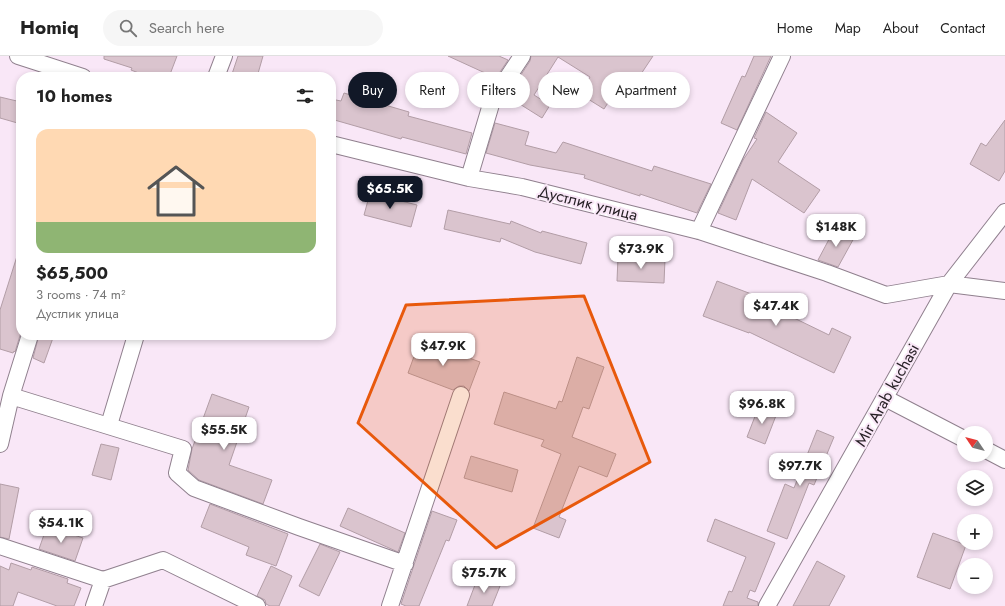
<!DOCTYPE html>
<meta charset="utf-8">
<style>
body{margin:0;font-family:Jost,sans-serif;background:#f6f6f6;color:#222;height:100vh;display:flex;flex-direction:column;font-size:15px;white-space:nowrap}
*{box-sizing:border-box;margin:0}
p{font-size:13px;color:#767676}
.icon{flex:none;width:22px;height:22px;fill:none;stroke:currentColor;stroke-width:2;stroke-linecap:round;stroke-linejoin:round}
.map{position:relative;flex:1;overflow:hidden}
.details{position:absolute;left:16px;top:16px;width:320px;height:268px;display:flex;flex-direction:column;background:#fff;border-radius:16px;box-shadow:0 2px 6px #0003}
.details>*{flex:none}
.guide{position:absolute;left:348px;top:16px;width:380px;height:36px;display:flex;gap:8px}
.needle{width:26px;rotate:305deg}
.tools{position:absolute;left:957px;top:370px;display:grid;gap:8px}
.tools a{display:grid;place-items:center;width:36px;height:36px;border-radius:50%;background:#fff;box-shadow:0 2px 6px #0003;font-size:20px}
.price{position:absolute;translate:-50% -34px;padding:0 9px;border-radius:8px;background:#fff;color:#222;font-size:13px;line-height:26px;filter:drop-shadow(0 1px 2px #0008)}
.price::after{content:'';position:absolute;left:50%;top:24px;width:12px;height:9px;margin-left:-6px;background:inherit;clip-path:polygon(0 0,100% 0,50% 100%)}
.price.current{background:#111827;color:#fff}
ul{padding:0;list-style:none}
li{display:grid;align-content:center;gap:8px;height:212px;padding:0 20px}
li span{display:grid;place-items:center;height:124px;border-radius:12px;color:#555}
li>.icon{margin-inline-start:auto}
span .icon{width:72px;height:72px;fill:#fffc;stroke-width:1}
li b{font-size:17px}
h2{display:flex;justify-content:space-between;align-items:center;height:48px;padding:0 20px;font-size:17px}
.pill{padding:0 14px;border-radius:18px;background:#fff;box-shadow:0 2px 6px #0003;font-size:14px;line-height:36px}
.pill.current{background:#111827;color:#fff}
header{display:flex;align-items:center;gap:24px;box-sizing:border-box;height:56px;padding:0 20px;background:#fff;border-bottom:1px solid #e0e0e0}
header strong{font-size:19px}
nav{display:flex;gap:22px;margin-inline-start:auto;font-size:14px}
.search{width:280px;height:36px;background:#f6f6f6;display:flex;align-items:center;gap:10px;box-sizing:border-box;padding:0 14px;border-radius:22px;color:#767676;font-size:15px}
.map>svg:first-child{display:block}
</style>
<header>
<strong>Homiq</strong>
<div class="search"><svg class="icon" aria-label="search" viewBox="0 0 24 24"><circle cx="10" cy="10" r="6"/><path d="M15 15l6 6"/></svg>Search here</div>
<nav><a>Home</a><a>Map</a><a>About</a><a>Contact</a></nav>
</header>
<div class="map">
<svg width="1005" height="550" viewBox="0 0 1005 550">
<rect width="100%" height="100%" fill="#f9e7f7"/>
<path fill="#dac4ce" stroke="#b29da6" d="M104,0h73l-8,21h-20l-18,-7 1,-2 -28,-9z
M238,0h25l-6,21h-26z
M448,0h51l9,4 -12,18z
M531,0h122l-18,27 -10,-7 -21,33 -24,-15 10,-17 -32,-20 -24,38 16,10 -8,13 -35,-22 23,-35z
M754,0h17l-34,74 -16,-7 21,-47 3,1z
M344,37l65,19 -1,4 64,17 -6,21 -64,-17 -1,2 -70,-20v-20l10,2z
M0,41l21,5v22l-21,-6z
M766,56l31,21 -19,29 42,28 -16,23 -52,-34 -16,41 -18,-7 25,-53 14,-21 -3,-1z
M1005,64v51l-6,10 -29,-17 11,-21 5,3z
M495,67l34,9 -4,13 31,8 7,-11 89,29 2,-5 57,18 -14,29 -57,-19v2l-56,-18 1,-3 -55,-10 -44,-12z
M370,137l47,12 -6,22 -47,-12z
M448,154l62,14 1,-3 30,12 1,-2 45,12 -6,21 -46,-12 -34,-14 -1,4 -56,-13z
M835,172l19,10 -16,29 -20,-7z
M18,197h3v79l-6,20 -1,-1 -1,2 -13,-4v-39z
M618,201l47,2 -1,24 -47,-2z
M717,225l45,17 -1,4 68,33 3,-7 19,9 -17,36 -85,-41v1l-46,-17z
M39,279h15l-10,28 -11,-5z
M420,284l60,22 -11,29 -5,-5h-5l-6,4 -45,-17z
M577,301l27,10 -15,42 -6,-2 -11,30 44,17 -9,23 -28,-11 -20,51 7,3 -7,18 -26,-10 28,-74 -20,-8 3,-6 -50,-16 10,-32 52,17 3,-8 3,1z
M212,338l37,13 -20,58 43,15 -9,24 -64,-24 -11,-10 4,-21z
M759,350l18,7 -12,31 -18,-7z
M817,374l17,7 -20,48 -5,-2 -22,56 -20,-8 18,-47 9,4z
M101,388l18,4 -8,32 -19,-5z
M471,400l47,14 -6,22 -48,-14z
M0,428l19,4 -10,51 -9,-2z
M210,448l78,30 -12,32 -30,-11 3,-8 -48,-20z
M348,452l57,25 -7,19 -58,-26z
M432,455l25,9 -8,21 -3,-1 -27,66h-13l-5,-2z
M715,463l60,24 -20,49 -5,-2 -3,8 11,4v4h-35l6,-15 3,1 14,-35 -39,-16z
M47,470l36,12 -8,23 -36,-12z
M933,477l33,12 -16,44 -33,-12z
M320,488l20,8 -21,44 -20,-10z
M817,505l28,15 -16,30h-36z
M11,507l20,7 1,-3 36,12 -1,4 14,5 -7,18h-17l-39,-14 -5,14h-13v-40l9,4z
M271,510l21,10 -13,30h-9l-4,-2 -1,-4 -8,-4z
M478,521l22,9 -8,20h-25z"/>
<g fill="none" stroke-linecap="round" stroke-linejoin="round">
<g stroke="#90808e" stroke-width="18">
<path id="street" d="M18,0l65,21
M216,21l8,-21
M331,88l138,34 53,9 177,44 128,42 59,22 63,-11 56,7
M469,122l23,-77 30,-45
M699,175l83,-175
M11,340l172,53 -6,24 17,15 105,39 106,37
M885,342l79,41
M109,369l27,-90
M0,388l11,-48 19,-61
M986,394l19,10
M0,490l103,34 60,-20 94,46
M94,550l9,-26
M390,550l71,-211
M767,550l182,-322 56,-72"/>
</g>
<use href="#street" stroke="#fff" stroke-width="16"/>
</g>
<path fill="#e8590c" fill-opacity="0.2" stroke="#e8590c" stroke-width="3" stroke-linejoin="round" d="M584,240l66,166 -154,86 -138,-125 48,-118z"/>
<g text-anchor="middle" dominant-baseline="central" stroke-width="4" stroke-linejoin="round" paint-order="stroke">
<g font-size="16" fill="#251f24" stroke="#f9e7f7">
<text transform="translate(588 147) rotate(14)">Дустлик улица</text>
<text transform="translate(887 339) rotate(-61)">Mir Arab kuchasi</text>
</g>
</g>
</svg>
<div class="tools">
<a><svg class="needle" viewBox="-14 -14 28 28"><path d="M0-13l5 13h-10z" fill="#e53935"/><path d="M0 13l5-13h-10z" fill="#767676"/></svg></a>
<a><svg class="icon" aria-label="layers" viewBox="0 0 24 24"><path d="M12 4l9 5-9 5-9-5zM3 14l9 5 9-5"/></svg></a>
<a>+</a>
<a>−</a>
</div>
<b class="price current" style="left:390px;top:154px">$65.5K</b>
<b class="price" style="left:836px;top:192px">$148K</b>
<b class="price" style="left:641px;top:214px">$73.9K</b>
<b class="price" style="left:776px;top:271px">$47.4K</b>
<b class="price" style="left:443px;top:311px">$47.9K</b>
<b class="price" style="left:762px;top:369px">$96.8K</b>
<b class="price" style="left:224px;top:395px">$55.5K</b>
<b class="price" style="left:800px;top:431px">$97.7K</b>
<b class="price" style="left:61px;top:488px">$54.1K</b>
<b class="price" style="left:484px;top:538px">$75.7K</b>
<div class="guide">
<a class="pill current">Buy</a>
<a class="pill">Rent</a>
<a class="pill">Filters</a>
<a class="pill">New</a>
<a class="pill">Apartment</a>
</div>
<section class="details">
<h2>10 homes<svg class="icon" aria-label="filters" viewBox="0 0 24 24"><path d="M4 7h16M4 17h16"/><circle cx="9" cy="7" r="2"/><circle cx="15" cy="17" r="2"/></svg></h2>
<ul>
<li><span style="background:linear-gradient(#ffd9b3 75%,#8fb573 0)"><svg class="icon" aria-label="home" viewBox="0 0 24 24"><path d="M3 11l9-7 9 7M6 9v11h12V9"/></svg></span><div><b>$65,500</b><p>3 rooms · 74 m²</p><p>Дустлик улица</p></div></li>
</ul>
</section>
</div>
